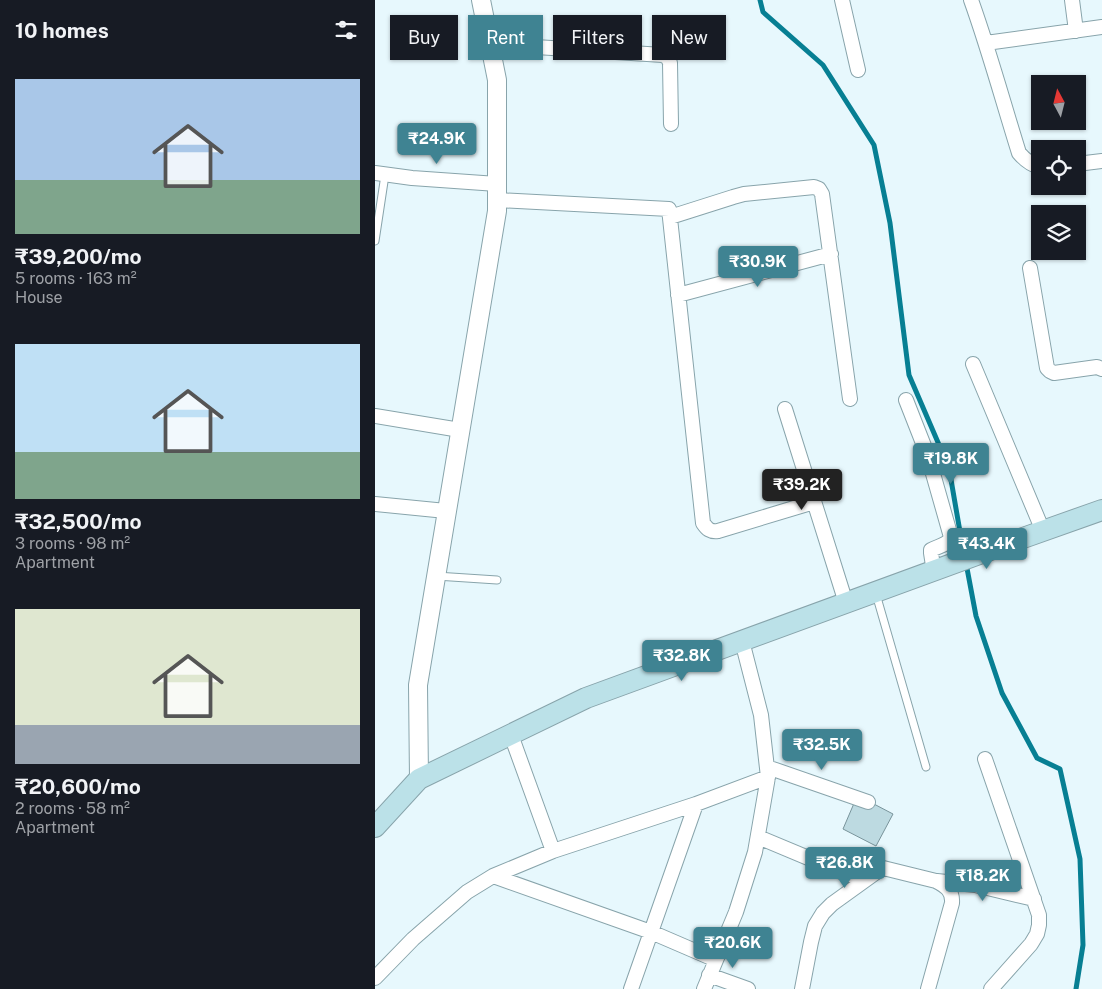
<!DOCTYPE html>
<meta charset="utf-8">
<style>
body{margin:0;font-family:"Public Sans",sans-serif;background:#20242c;color:#f1f3f6;height:100vh;display:flex;flex-direction:column;font-size:19px;white-space:nowrap}
*{box-sizing:border-box;margin:0}
p{font-size:16px;color:#9ea1a6}
.icon{flex:none;width:28px;height:28px;fill:none;stroke:currentColor;stroke-width:2;stroke-linecap:round;stroke-linejoin:round}
.map{position:relative;flex:1;overflow:hidden}
.sheet{display:flex;flex-direction:column;background:#171b24;width:375px}
.sheet>*{flex:none}
.hud{position:absolute;left:15px;top:15px;width:475px;height:45px;display:flex;gap:10px}
.needle{width:32px;rotate:353deg}
.buttons{position:absolute;left:656px;top:75px;display:grid;gap:10px}
.buttons a{display:grid;place-items:center;width:55px;height:55px;border-radius:0px;background:#171b24;box-shadow:0 1px 4px #0004;font-size:25px}
.price{position:absolute;translate:-50% -42px;padding:0 11px;border-radius:5px;background:#3f8392;color:#fff;font-size:16px;line-height:32px;filter:drop-shadow(0 1px 2px #0008)}
.price::after{content:'';position:absolute;left:50%;top:30px;width:15px;height:11px;margin-left:-8px;background:inherit;clip-path:polygon(0 0,100% 0,50% 100%)}
.price.selected{background:#222;color:#fff}
ul{padding:0;list-style:none}
li{display:grid;align-content:center;gap:10px;height:265px;padding:0 15px}
li span{display:grid;place-items:center;height:155px;border-radius:0px;color:#555}
li>.icon{margin-inline-start:auto}
span .icon{width:90px;height:90px;fill:#fffc;stroke-width:1}
li b{font-size:21px}
h2{display:flex;justify-content:space-between;align-items:center;height:60px;padding:0 15px;font-size:21px}
.pill{padding:0 18px;border-radius:0px;background:#171b24;box-shadow:0 1px 4px #0004;font-size:18px;line-height:45px}
.pill.selected{background:#3f8392;color:#fff}
main{display:flex;flex:1;min-height:0}
.map>svg:first-child{display:block}
</style>
<main>
<section class="sheet">
<h2>10 homes<svg class="icon" aria-label="filters" viewBox="0 0 24 24"><path d="M4 7h16M4 17h16"/><circle cx="9" cy="7" r="2"/><circle cx="15" cy="17" r="2"/></svg></h2>
<ul>
<li><span style="background:linear-gradient(#a9c7e8 65%,#7fa58c 0)"><svg class="icon" aria-label="home" viewBox="0 0 24 24"><path d="M3 11l9-7 9 7M6 9v11h12V9"/></svg></span><div><b>₹39,200/mo</b><p>5 rooms · 163 m²</p><p>House</p></div></li>
<li><span style="background:linear-gradient(#bfe0f5 70%,#7fa58c 0)"><svg class="icon" aria-label="home" viewBox="0 0 24 24"><path d="M3 11l9-7 9 7M6 9v11h12V9"/></svg></span><div><b>₹32,500/mo</b><p>3 rooms · 98 m²</p><p>Apartment</p></div></li>
<li><span style="background:linear-gradient(#dfe7d0 75%,#9aa5b1 0)"><svg class="icon" aria-label="home" viewBox="0 0 24 24"><path d="M3 11l9-7 9 7M6 9v11h12V9"/></svg></span><div><b>₹20,600/mo</b><p>2 rooms · 58 m²</p><p>Apartment</p></div></li>
</ul>
</section>
<div class="map">
<svg width="727" height="989" viewBox="0 0 727 989">
<rect width="100%" height="100%" fill="#e7f8fd"/>
<g fill="none" stroke-linecap="round" stroke-linejoin="round">
<path stroke="#077f93" stroke-width="5" d="M385,0l3,12 60,53 51,80 16,78 19,152 40,93 15,87
M591,563l10,53 26,77 35,65 23,11 20,90 3,86 -7,44"/>
</g>
<path fill="#bddae1" stroke="#79949b" d="M480,801l17,2 21,11 -17,32 -33,-17z"/>
<g fill="none" stroke-linecap="round" stroke-linejoin="round">
<g stroke="#88a4ab" stroke-width="9">
<path id="service" d="M0,241l10,-66
M61,576l61,4
M501,594l50,173"/>
</g>
<g stroke="#88a4ab" stroke-width="16">
<path id="minor" d="M467,0l16,70
M596,0c18,50 32,102 48,153 6,7 12,12 21,14
M697,0l4,31
M611,43l116,-16
M115,44l173,11 5,3 2,5 1,61
M702,164l25,-3
M0,173l37,5 85,6
M122,200l172,9 34,314c4,6 7,9 15,8l96,-29
M295,217l63,-20 11,-3 70,-7 5,2 3,5 28,205
M655,268l17,100 3,3 4,2 43,-6 5,2
M303,295l153,-41
M598,364l70,167
M531,400l22,56 23,81c-2,8 -13,9 -20,13v3l3,19
M410,409l61,194
M0,416l85,14
M0,504l71,7
M136,735l42,116
M610,759l54,156v10l-2,9 -6,10 -40,45
M392,767l101,35
M383,837l91,38 18,-11 69,17c10,5 17,10 16,22l-24,86
M118,876l158,56 65,28
M562,881l38,4 59,14
M334,975l39,14
M0,978l38,-39 54,-47 26,-16 60,-25 143,-47
M256,989l65,-185 72,-27 -7,-62 -19,-74
M329,989l32,-77 19,-60 13,-75
M427,989l9,-47 4,-16 8,-13 9,-9 50,-36"/>
</g>
<g stroke="#88a4ab" stroke-width="20">
<path id="tertiary" d="M44,779l-1,-94 79,-474v-131l-16,-80"/>
</g>
<g stroke="#88a4ab" stroke-width="22">
<path id="secondary" d="M0,827l44,-48 167,-81 437,-160 79,-28"/>
</g>
<use href="#service" stroke="#fff" stroke-width="7"/>
<use href="#minor" stroke="#fff" stroke-width="14"/>
<use href="#tertiary" stroke="#fff" stroke-width="18"/>
<use href="#secondary" stroke="#bbe1e8" stroke-width="20"/>
</g>
</svg>
<div class="buttons">
<a><svg class="needle" viewBox="-14 -14 28 28"><path d="M0-13l5 13h-10z" fill="#e53935"/><path d="M0 13l5-13h-10z" fill="#9ea1a6"/></svg></a>
<a><svg class="icon" aria-label="locate" viewBox="0 0 24 24"><circle cx="12" cy="12" r="6"/><path d="M12 2v4M12 18v4M2 12h4M18 12h4"/></svg></a>
<a><svg class="icon" aria-label="layers" viewBox="0 0 24 24"><path d="M12 4l9 5-9 5-9-5zM3 14l9 5 9-5"/></svg></a>
</div>
<b class="price" style="left:62px;top:165px">₹24.9K</b>
<b class="price" style="left:383px;top:288px">₹30.9K</b>
<b class="price" style="left:576px;top:485px">₹19.8K</b>
<b class="price selected" style="left:427px;top:511px">₹39.2K</b>
<b class="price" style="left:612px;top:570px">₹43.4K</b>
<b class="price" style="left:307px;top:682px">₹32.8K</b>
<b class="price" style="left:447px;top:771px">₹32.5K</b>
<b class="price" style="left:470px;top:889px">₹26.8K</b>
<b class="price" style="left:608px;top:902px">₹18.2K</b>
<b class="price" style="left:358px;top:969px">₹20.6K</b>
<div class="hud">
<a class="pill">Buy</a>
<a class="pill selected">Rent</a>
<a class="pill">Filters</a>
<a class="pill">New</a>
</div>
</div>
</main>
